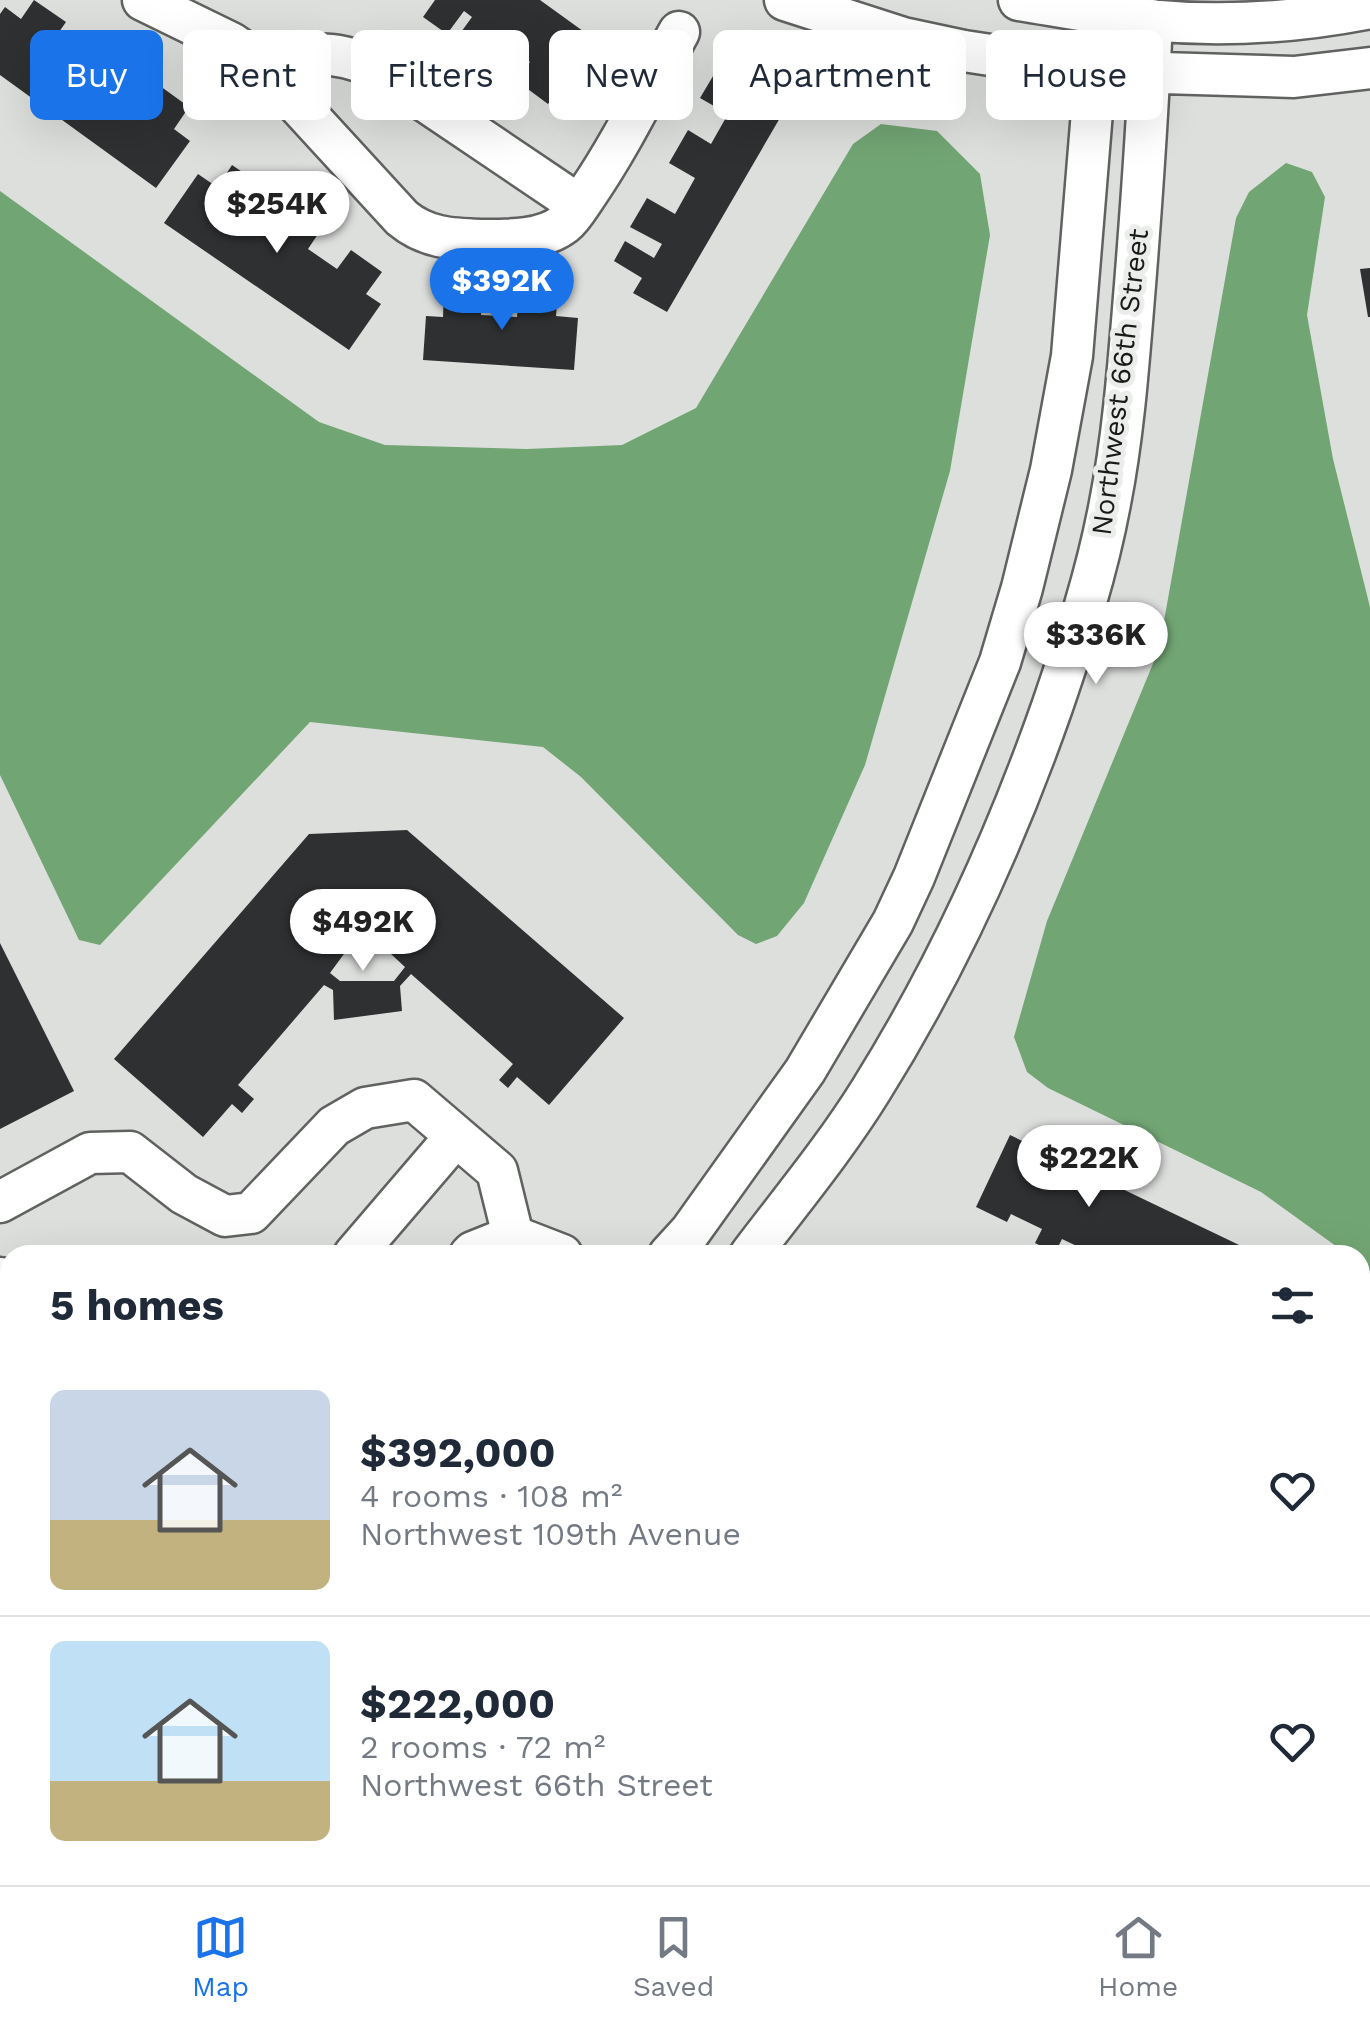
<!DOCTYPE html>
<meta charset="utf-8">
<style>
body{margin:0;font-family:"Work Sans",sans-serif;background:#f6f6f7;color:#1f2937;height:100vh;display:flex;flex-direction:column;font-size:38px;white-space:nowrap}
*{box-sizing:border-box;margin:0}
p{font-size:32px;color:#747a83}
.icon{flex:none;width:55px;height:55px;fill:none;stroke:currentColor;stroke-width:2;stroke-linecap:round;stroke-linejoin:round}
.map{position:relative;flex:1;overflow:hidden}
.side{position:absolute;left:0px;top:1245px;width:1370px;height:640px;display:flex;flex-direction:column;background:#fff;border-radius:30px 30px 0 0;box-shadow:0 10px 40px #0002}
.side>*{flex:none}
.top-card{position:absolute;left:30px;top:30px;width:1310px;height:90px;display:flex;gap:20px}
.price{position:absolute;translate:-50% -85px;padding:0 22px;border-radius:35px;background:#fff;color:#222;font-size:32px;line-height:65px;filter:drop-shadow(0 2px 5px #0008)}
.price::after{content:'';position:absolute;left:50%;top:60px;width:30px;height:22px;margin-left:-15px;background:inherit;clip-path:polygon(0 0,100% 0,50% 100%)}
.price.on{background:#1a73e8;color:#fff}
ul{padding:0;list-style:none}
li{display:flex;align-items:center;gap:30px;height:250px;padding:0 50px}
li+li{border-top:2px solid #e0e1e3}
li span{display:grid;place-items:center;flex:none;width:280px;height:200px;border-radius:15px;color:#555}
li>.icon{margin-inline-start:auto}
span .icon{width:120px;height:120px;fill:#fffc;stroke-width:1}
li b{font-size:42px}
h2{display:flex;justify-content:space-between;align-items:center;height:120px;padding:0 50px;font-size:42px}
.tag{padding:0 35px;border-radius:15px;background:#fff;box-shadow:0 10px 40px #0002;font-size:35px;line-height:90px}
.tag.on{background:#1a73e8;color:#fff}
.tab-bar{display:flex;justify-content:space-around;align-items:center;height:140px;border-top:2px solid #e0e1e3;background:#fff;font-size:28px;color:#747a83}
.tab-bar a{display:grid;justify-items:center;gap:5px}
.tab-bar .on{color:#1a73e8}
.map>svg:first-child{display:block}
</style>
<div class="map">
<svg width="1370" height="1885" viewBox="0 0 1370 1885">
<rect width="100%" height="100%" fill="#dddfdd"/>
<path fill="#72a574" d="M881,124l56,7 43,43 10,61 -40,236 -85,294 -61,138 -27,33 -21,8 -18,-9 -157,-158 -38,-30 -233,-25 -210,223 -21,-5 -79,-165v-584l319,231 66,23 142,4 95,-4 74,-37 157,-264z
M1286,163l26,9 13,25 -18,118 26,144 37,148v695l-10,-18v-29h-16l-4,-6 -79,-57 -213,-104 -21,-16 -13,-35 33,-116 112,-272 77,-431 13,-26z"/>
<path fill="#2f3032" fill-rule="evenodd" d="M34,0l32,22 -14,20 28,20 16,-21 32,23 -15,23 27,19 16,-23 33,24 -15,22 16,12 -34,47 -156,-113v-61l5,-7 16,12z
M435,0h105l72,52 -27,36 -17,-12 -20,28 -31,-23 13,-19 -24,-17 -15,20 -35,-26 16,-22 -8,-6 -17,23 -24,-17z
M754,62l44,25 -131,225 -34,-19 9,-15 -28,-17 11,-20 29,17 8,-14 -32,-17 17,-29 28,16 20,-36 -26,-15 19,-33 23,14 17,-30 -28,-16 19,-32 24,14z
M232,165l29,20 -15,21 28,20 15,-21 33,23 -14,21 29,20 14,-19 31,22 -16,22 15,10 -32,46 -185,-127 34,-49 16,11 4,-6 3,3z
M1370,268v49h-2l-8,-48z
M444,288l39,3 -2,24 36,2 2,-27 39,2 -2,24 22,2 -4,52 -151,-10 3,-44 17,1z
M407,830l217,188 -75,87 -32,-28 -9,11 -9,-8 14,-16 -102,-90 -11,12 2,25 -68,9 -1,-30 -9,-5 -86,100 16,14 -12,14 -10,-9 -29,33 -89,-78 195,-225zM363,928l42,39 -11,14h-54l-10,-8z
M0,943l74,148 -74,38z
M1010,1135l250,120h-180l3,-6 -21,-10 -7,14 -20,-10 7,-14 -31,-15 -4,8 -31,-15z
M1360,1405l10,18v151l-10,-19z
M1037,1875h208l-4,10h-178z"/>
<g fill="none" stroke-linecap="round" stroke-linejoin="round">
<g stroke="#606260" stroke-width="45">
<path id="minor" d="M143,0l88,43 27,18 144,157c24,20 49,21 79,22 26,0 61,1 83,-16 9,-7 16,-20 23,-30 35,-51 62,-108 92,-162
M785,0l118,38 61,13 130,20 200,6 76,-9
M1019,0c43,7 86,15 129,20 73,7 151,2 222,-12
M264,68c47,-15 62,-20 109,-2l206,139
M0,1202l90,-49 40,-1 54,42 41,22 26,-3 83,-87 31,-18 49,-8 83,71 16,65
M354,1255l102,-119
M470,1255l3,-3 40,-16 49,19
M669,1255l21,-23 115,-161 88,-149 21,-45 86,-215 22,-74 29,-118 21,-114 28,-342
M750,1255c41,-54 85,-107 121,-165 75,-120 134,-249 181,-383 23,-67 45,-134 58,-204 14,-71 19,-146 25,-218 7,-88 13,-177 17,-265
M0,1278l10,4
M0,1378l10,4
M0,1460l10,4
M1360,1680l10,14
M1360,1869l10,4
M376,1885l4,-10
M435,1885l4,-10"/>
</g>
<g stroke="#606260" stroke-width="55">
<path id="major" d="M0,1589l10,4
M0,1647l10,4
M577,1875l26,10
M728,1875l25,10"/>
</g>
<path stroke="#868886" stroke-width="6" stroke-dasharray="8 8" stroke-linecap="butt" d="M0,1863l10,4
M31,1875l25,10"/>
<use href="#minor" stroke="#fff" stroke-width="40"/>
<use href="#major" stroke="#fff" stroke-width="50"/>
</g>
<g text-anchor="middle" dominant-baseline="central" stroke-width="10" stroke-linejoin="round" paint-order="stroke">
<g font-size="28" fill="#181918" stroke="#eaedea">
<text transform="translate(1120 382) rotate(-83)">Northwest 66th Street</text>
</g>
</g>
</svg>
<b class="price" style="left:277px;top:256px">$254K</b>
<b class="price on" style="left:502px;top:333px">$392K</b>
<b class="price" style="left:1096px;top:687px">$336K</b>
<b class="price" style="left:363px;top:974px">$492K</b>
<b class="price" style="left:1089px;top:1210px">$222K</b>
<div class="top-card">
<a class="tag on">Buy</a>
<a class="tag">Rent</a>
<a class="tag">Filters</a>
<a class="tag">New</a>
<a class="tag">Apartment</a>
<a class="tag">House</a>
</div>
<section class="side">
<h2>5 homes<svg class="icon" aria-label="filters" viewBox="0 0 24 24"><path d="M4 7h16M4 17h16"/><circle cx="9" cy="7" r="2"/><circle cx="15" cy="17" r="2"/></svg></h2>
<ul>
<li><span style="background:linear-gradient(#c9d6e8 65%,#c2b280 0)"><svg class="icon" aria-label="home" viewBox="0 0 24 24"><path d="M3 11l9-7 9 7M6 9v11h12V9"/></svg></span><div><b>$392,000</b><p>4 rooms · 108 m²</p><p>Northwest 109th Avenue</p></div><svg class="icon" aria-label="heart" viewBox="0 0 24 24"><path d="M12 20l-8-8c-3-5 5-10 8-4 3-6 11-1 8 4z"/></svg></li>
<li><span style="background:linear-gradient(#bfe0f5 70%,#c2b280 0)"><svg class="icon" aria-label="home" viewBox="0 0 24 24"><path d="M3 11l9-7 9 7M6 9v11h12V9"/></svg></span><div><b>$222,000</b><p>2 rooms · 72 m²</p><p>Northwest 66th Street</p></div><svg class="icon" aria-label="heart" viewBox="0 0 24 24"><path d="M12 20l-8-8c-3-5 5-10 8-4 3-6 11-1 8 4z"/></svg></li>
</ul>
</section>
</div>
<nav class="tab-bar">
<a class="on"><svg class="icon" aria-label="map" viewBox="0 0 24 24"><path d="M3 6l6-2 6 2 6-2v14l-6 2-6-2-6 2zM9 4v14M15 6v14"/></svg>Map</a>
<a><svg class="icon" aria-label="saved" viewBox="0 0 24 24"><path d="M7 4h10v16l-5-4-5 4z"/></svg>Saved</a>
<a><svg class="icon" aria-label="home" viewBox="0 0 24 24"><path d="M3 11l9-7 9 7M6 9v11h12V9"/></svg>Home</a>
</nav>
